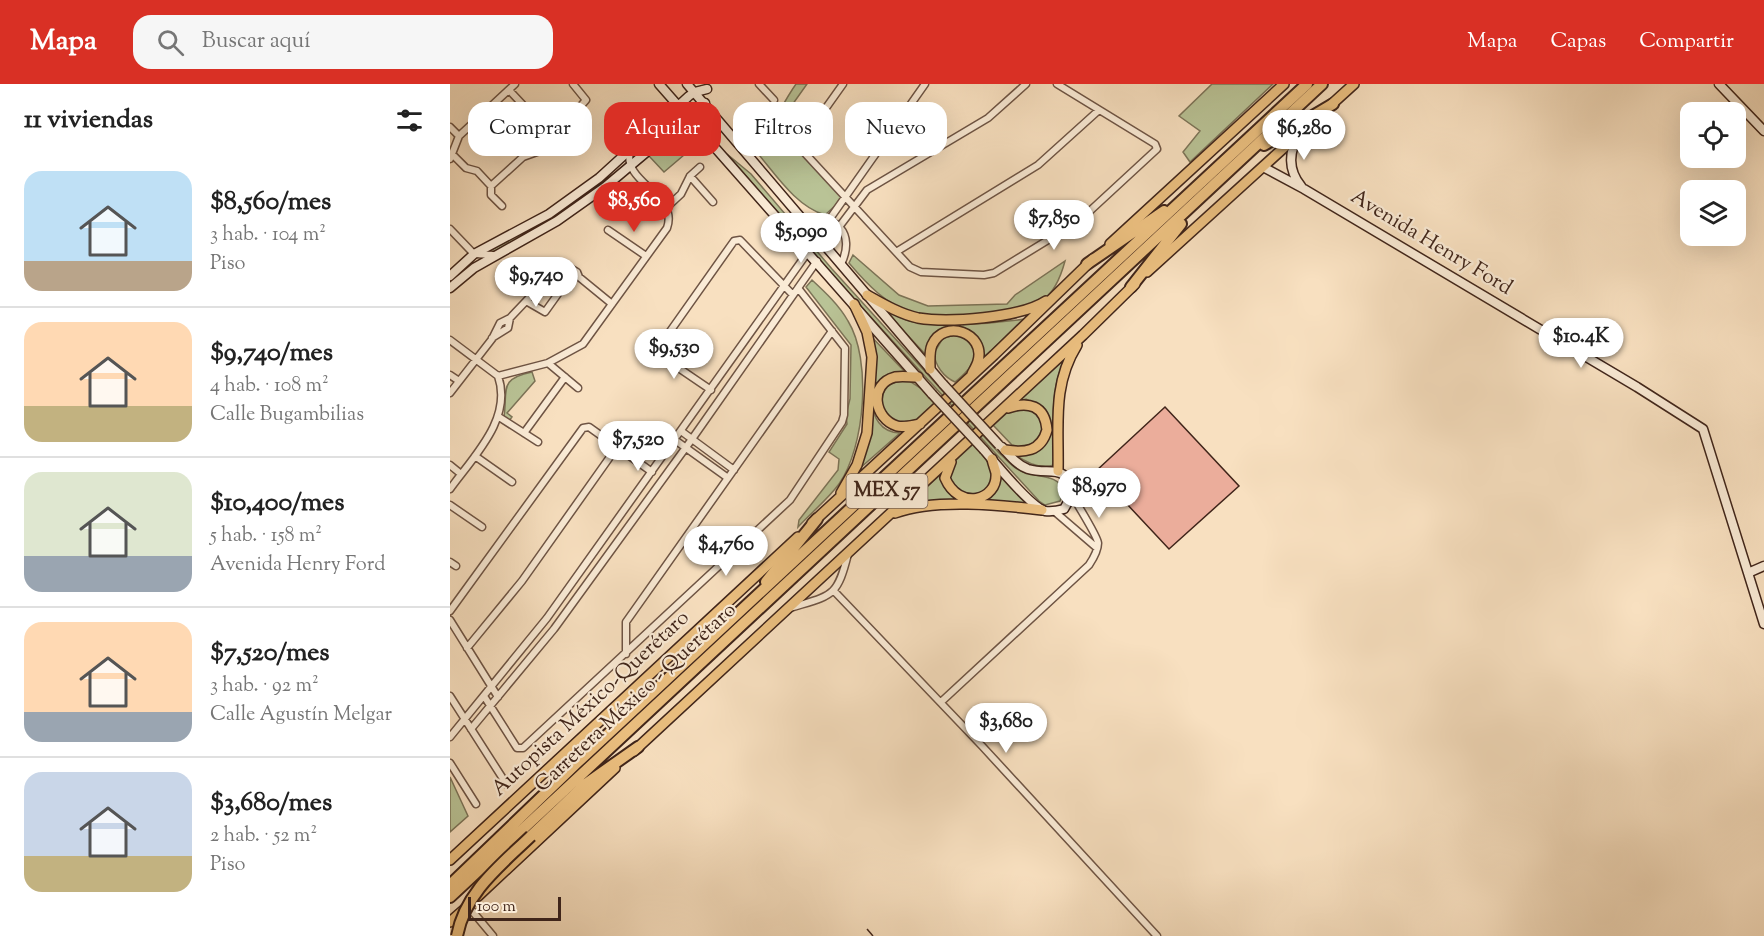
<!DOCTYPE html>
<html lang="es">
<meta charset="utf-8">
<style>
body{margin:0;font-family:"Sorts Mill Goudy",serif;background:#f6f6f6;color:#222;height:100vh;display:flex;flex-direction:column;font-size:22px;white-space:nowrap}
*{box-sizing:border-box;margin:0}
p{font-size:20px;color:#767676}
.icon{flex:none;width:33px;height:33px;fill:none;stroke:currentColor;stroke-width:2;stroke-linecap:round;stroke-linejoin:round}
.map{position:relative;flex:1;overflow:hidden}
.drawer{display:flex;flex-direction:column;background:#fff;width:450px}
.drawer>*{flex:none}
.top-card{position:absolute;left:18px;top:18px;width:570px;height:54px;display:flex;gap:12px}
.fabs{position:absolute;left:1230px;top:18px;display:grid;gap:12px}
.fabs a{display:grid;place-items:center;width:66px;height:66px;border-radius:12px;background:#fff;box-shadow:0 6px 24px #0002;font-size:30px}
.scale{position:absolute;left:18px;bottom:15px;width:93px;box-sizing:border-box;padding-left:6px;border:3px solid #40251a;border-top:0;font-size:16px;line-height:21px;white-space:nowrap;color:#40251a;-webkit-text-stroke:4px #faebd6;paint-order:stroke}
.price{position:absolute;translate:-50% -51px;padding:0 14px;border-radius:21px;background:#fff;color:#222;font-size:20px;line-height:39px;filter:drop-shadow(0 2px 3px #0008)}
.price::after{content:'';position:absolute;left:50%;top:36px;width:18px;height:14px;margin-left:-9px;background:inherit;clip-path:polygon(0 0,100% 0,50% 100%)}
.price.current{background:#d93025;color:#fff}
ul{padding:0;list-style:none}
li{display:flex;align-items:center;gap:18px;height:150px;padding:0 24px}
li+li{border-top:2px solid #e0e0e0}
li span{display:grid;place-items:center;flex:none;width:168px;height:120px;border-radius:18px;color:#555}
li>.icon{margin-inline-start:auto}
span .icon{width:72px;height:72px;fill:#fffc;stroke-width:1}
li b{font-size:26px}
h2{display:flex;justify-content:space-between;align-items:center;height:72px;padding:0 24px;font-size:26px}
.chip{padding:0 21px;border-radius:18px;background:#fff;box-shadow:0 6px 24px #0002;font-size:21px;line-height:54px}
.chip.current{background:#d93025;color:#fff}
header{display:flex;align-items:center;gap:36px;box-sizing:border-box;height:84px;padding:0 30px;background:#d93025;color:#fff}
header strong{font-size:28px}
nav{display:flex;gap:33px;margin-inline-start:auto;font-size:21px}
.search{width:420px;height:54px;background:#f6f6f6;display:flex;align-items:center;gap:15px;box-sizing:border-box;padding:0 21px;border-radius:18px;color:#767676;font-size:22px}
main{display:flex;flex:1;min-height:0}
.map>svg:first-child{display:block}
</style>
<header>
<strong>Mapa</strong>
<div class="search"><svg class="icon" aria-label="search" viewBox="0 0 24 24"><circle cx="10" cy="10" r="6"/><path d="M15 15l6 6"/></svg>Buscar aquí</div>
<nav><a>Mapa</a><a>Capas</a><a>Compartir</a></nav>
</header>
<main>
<section class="drawer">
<h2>11 viviendas<svg class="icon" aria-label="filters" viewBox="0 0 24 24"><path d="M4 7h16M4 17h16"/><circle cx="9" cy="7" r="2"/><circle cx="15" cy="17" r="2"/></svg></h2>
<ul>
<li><span style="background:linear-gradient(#bfe0f5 75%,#b9a48a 0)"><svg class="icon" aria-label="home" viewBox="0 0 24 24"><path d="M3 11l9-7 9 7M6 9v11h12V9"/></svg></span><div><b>$8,560/mes</b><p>3 hab. · 104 m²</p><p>Piso</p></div></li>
<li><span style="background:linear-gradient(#ffd9b3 70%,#c2b280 0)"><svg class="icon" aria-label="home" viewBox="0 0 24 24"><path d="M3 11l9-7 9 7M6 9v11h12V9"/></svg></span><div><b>$9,740/mes</b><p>4 hab. · 108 m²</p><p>Calle Bugambilias</p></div></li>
<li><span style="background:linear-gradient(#dfe7d0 70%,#9aa5b1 0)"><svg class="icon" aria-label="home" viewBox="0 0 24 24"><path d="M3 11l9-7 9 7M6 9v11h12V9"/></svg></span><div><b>$10,400/mes</b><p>5 hab. · 158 m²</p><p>Avenida Henry Ford</p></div></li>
<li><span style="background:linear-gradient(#ffd9b3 75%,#9aa5b1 0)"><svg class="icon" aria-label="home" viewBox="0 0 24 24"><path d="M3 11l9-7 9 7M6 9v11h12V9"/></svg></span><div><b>$7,520/mes</b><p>3 hab. · 92 m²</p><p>Calle Agustín Melgar</p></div></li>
<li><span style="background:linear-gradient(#c9d6e8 70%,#c2b280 0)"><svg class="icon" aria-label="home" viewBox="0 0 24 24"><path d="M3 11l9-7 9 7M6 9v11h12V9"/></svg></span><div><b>$3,680/mes</b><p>2 hab. · 52 m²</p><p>Piso</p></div></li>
</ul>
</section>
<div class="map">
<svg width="1314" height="852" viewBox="0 0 1314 852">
<rect width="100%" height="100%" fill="#f8e0c0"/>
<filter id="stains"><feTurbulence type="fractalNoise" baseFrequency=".00333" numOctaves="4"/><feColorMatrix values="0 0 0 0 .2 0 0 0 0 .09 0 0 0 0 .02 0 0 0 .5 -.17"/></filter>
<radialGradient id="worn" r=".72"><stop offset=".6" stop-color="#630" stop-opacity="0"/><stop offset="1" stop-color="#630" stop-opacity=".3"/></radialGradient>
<path fill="#b9c396" stroke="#7c7458" stroke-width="1.5" d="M346,0h11l-39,55 7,6 17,-5 5,1 46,52 -5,10 -13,12c-30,-9 -50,-42 -71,-66 17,-18 27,-44 42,-65z
M762,0h61l-83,78 -7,-10 17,-21 -21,-15z
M220,56l14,15 -20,17 -16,-17z
M277,70l24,20 81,95 167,184c6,5 12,12 18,16 15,10 41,3 47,22l-4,10 -15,4 -6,-4 -214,-234z
M172,85l-56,43 -72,40 -11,1 51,-28z
M403,171l46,40 29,11 79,-2 8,-9 50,-34c-4,15 -10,31 -23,40 -20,13 -103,18 -128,12 -26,-6 -48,-30 -65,-50z
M362,196c13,12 27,25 36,41 24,39 17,126 -9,163 -11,15 -28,29 -41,43l1,-7 39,-50 1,-11 -10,-7 18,-28 -1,-9 4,-16 1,-54 -45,-58z
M431,223c8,4 17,9 25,13 26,9 91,3 119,-1l-45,42c3,-51 -58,-41 -53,-5z
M417,248l39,41c-41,-5 -45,59 -6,60l-41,36 10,-67z
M509,250c25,17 16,32 -4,48 -11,-5 -20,-16 -21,-29l9,-15z
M617,272c-19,30 -13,74 -13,109 -13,4 -27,-2 -38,-10l33,-19 -17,-34 -6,-3 -9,3z
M82,288l3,9 -28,32 5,4 -3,4 -5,-4c4,-27 -6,-38 28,-45z
M458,296l14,9 13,14 -19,18 -10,5 -17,-7 -10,-14c5,-18 9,-23 29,-25z
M571,324c28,5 27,27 4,40l-13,-3 -19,-20 12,-12z
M522,359c11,11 33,36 13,49 -5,3 -14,4 -19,5l-18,-17 2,-14z
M491,390c3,23 14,26 35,27l24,-27 28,30 -122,2z
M0,693l18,39 -18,16z"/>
<path fill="#ebad9b" stroke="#40251a" stroke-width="1.5" d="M180,30l9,9 -22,19 -7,-9z
M715,323l74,79 -70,63 -73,-78z"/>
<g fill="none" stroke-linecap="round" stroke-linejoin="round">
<g stroke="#6e5444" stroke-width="9">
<path id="street" d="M309,0l15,16
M393,0l-42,59v6l109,118 11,5 63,3 10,-2 85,-52 78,-72 -2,-5 -98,-60
M59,6l44,47
M122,32l14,-16 -13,-16
M0,43l9,9
M2,70l14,14 11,3 14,15v9l11,11
M0,75l9,-23 56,-52
M240,92l23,26
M41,102l32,-29 14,-5 29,-27
M217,123l14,-13 9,-18 10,-9
M379,136l96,-136
M355,140c31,-13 51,10 36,40
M389,143l28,-37 121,-72 38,-34
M0,145l24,25 19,1
M158,146l38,26
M446,168l142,-87 61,-55
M76,217l19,11 20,-28v-7l7,-8 5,3 2,5 33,27
M42,254l16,-10 2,-10
M0,256l48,36c15,43 -25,81 -48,113
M98,279l30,25
M0,291l9,6
M48,292l50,-13 35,-19 84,-116c12,-34 -45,-45 -37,-77
M261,306l-50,-34 -2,-9 75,-106 6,-1 53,55
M0,309l42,-54 8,-16 10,-5 36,-38 16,7
M49,333l39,25
M231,347l53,39
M74,349l41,-56
M225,356l53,38
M25,372l37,26
M0,381l11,9
M0,421l32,22
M604,427l43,37
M0,478l6,4
M384,507l148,155 175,190
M340,524c42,-13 47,-10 58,-54
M0,527l133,-183 6,-1 63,45
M0,536l48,77
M17,564l55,-67 95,-134
M176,570v-32l206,-291
M0,612l57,89
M34,612l33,52h6l267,-248 52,-78 2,-7 1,-67 -47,-60
M491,618l148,-137c4,-6 9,-14 9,-22 0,-6 -21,-39 -26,-48
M21,645l83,-100 138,-190 125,-178
M0,653l97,-119 261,-366
M0,679l26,41
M18,822l25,30"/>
</g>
<g stroke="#40251a" stroke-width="11">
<path id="secondary" d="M209,0l273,310
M237,0l256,300
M1269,0l45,47
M850,51c-12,16 -12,35 1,51
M813,83l41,22 333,198 66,42 61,195
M0,192l24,-22 75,-40 50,-36 90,-82 6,-4 12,-3
M0,204l24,-20 83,-47 48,-34 100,-84
M534,366c10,12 47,57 61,61 7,1 12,0 19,-2l8,-14c-5,-34 -22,-19 -44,-26 -11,-4 -18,-13 -26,-22
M1298,489l16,-7"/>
</g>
<g stroke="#40251a" stroke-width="12">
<path id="primary" d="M660,160l174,-160
M697,188l207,-188
M417,211c16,9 33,19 51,23 30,5 102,0 128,-17
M480,285c0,-8 -1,-17 2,-24 12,-27 54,-12 46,16 -1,4 -4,9 -6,13
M468,293c-8,0 -16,-1 -23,0 -27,7 -21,42 2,49 7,2 16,-1 23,-2
M555,366c19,3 36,2 42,-20 -2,-25 -19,-29 -39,-22
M501,378l-6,16c14,33 53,23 51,-5 -1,-4 -3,-9 -4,-14
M608,387c1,-46 -6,-86 19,-126
M391,409l16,-28 10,-32 5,-76 -5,-25 -13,-28
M445,429c39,-15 106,-8 147,-3
M362,439l182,-168 99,-96
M184,667l449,-416 52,-51
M0,776l348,-323
M28,812l137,-128
M0,838l16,-14"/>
</g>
<g stroke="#40251a" stroke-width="14">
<path id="highway" d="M814,61l69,-41
M637,180l77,-53
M681,203l50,-63
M316,498l51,-63
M81,752l56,-53 51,-36
M0,801l128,-123 729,-678
M0,813l872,-813"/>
</g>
<use href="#street" stroke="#faebd6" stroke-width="6"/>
<use href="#secondary" stroke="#faebd6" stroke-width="8"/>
<use href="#primary" stroke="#ecc080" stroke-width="9"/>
<use href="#highway" stroke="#ecc080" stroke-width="10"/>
<path stroke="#40251a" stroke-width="1.5" stroke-dasharray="10 10" stroke-linecap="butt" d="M417,845l6,7"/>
<g stroke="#40251a" stroke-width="11" stroke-linecap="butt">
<path id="secondary-bridge" d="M493,300l56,61
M482,310l52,56"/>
</g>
<g stroke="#40251a" stroke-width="14" stroke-linecap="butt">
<path id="highway-bridge" d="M7,852c8,-44 44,-71 74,-100"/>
</g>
<use href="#secondary-bridge" stroke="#faebd6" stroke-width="8"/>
<use href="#highway-bridge" stroke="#ecc080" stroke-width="10"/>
</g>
<g text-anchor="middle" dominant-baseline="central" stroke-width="4.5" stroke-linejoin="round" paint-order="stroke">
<rect fill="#faebd6" stroke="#786052" stroke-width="1.5" x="396.5" y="390" width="81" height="34" rx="4.5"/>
<g font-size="20" font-weight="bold" fill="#40251a">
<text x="437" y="407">MEX 57</text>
</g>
<g font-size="21" fill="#40251a" stroke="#faebd6">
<text transform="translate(981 159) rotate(31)">Avenida Henry Ford</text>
<text transform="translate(186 614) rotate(-43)">Carretera México - Querétaro</text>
<text transform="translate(141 620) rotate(-43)">Autopista México-Querétaro</text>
</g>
</g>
<rect width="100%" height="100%" filter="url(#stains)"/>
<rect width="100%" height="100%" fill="url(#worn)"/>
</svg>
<div class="fabs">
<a><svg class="icon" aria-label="locate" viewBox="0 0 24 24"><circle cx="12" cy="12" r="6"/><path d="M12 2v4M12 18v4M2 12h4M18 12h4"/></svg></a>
<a><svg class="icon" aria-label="layers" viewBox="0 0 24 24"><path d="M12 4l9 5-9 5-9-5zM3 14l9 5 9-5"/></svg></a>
</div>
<div class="scale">100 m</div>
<b class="price" style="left:854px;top:77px">$6,280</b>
<b class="price current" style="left:184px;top:149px">$8,560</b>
<b class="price" style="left:604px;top:167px">$7,850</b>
<b class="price" style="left:351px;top:180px">$5,090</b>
<b class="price" style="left:86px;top:224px">$9,740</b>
<b class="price" style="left:1131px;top:285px">$10.4K</b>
<b class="price" style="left:224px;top:296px">$9,530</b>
<b class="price" style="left:188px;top:388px">$7,520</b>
<b class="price" style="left:649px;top:435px">$8,970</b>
<b class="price" style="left:276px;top:493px">$4,760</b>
<b class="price" style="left:556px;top:670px">$3,680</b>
<div class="top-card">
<a class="chip">Comprar</a>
<a class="chip current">Alquilar</a>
<a class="chip">Filtros</a>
<a class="chip">Nuevo</a>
</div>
</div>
</main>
